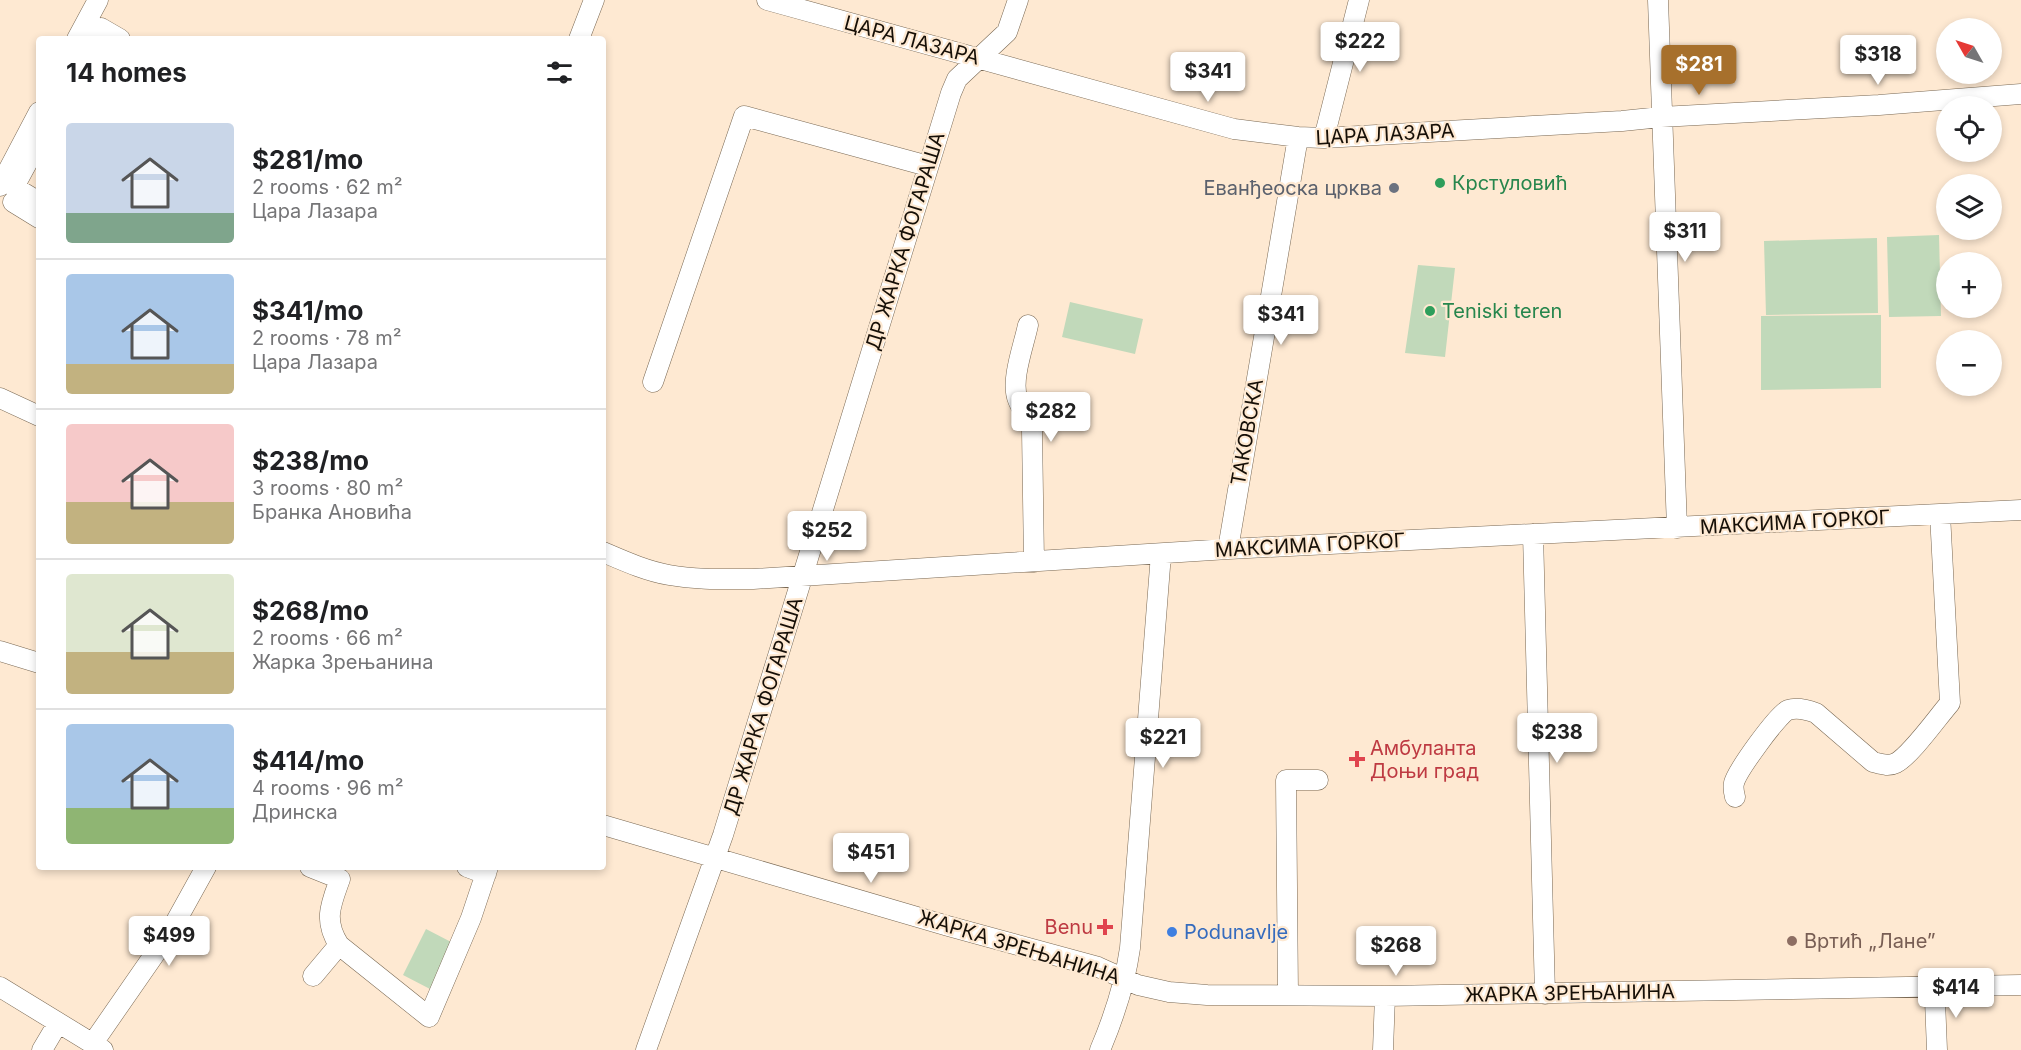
<!DOCTYPE html>
<meta charset="utf-8">
<style>
body{margin:0;font-family:Inter,sans-serif;background:#f2f2f2;color:#202124;height:100vh;display:flex;flex-direction:column;font-size:22px;white-space:nowrap}
*{box-sizing:border-box;margin:0}
p{font-size:20px;color:#757577}
.icon{flex:none;width:33px;height:33px;fill:none;stroke:currentColor;stroke-width:2;stroke-linecap:round;stroke-linejoin:round}
.map{position:relative;flex:1;overflow:hidden}
.panel{position:absolute;left:36px;top:36px;width:570px;height:834px;display:flex;flex-direction:column;background:#fff;border-radius:6px;box-shadow:0 3px 9px #0003}
.panel>*{flex:none}
.needle{width:39px;rotate:309deg}
.tools{position:absolute;left:1936px;top:18px;display:grid;gap:12px}
.tools a{display:grid;place-items:center;width:66px;height:66px;border-radius:50%;background:#fff;box-shadow:0 3px 9px #0003;font-size:30px}
.price{position:absolute;translate:-50% -51px;padding:0 14px;border-radius:6px;background:#fff;color:#222;font-size:20px;line-height:39px;filter:drop-shadow(0 2px 3px #0008)}
.price::after{content:'';position:absolute;left:50%;top:36px;width:18px;height:14px;margin-left:-9px;background:inherit;clip-path:polygon(0 0,100% 0,50% 100%)}
.price.active{background:#a7702c;color:#fff}
ul{padding:0;list-style:none}
li{display:flex;align-items:center;gap:18px;height:150px;padding:0 30px}
li+li{border-top:2px solid #e0e0e0}
li span{display:grid;place-items:center;flex:none;width:168px;height:120px;border-radius:6px;color:#555}
li>.icon{margin-inline-start:auto}
span .icon{width:72px;height:72px;fill:#fffc;stroke-width:1}
li b{font-size:26px}
h2{display:flex;justify-content:space-between;align-items:center;height:72px;padding:0 30px;font-size:26px}
.map>svg:first-child{display:block}
</style>
<div class="map">
<svg width="2021" height="1050" viewBox="0 0 2021 1050">
<rect width="100%" height="100%" fill="#fee9d2"/>
<path fill="#c1d9ba" d="M1939,235l2,81 -52,1 -2,-80z
M1877,238l1,75 -112,2 -2,-74z
M1418,265l37,3 -10,89 -40,-4z
M1070,302l73,17 -8,35 -73,-17z
M1881,315v73l-120,2v-74z
M426,929l27,14 -23,46 -27,-14z"/>
<g fill="none" stroke-linecap="round" stroke-linejoin="round">
<g stroke="#796853" stroke-width="21">
<path id="minor" d="M767,0l467,129 64,8 26,1 298,-17 39,-4 218,-12 142,-11
M1658,0l19,528
M77,39l21,-39
M95,39l6,-11 19,11
M579,39l15,-39
M1324,138l35,-138
M39,141l-25,46 25,15
M0,186l39,-74
M13,202l26,16
M1028,325c-4,20 -18,56 -10,75 4,11 12,18 14,30l2,132
M653,382l91,-266 184,50
M0,398l39,18
M1533,534l12,460
M1228,549l70,-412
M603,552c21,9 43,19 66,23 28,5 56,4 84,4l475,-30 793,-39
M0,651l39,12
M1735,797c-1,-4 -2,-10 -1,-14 3,-12 44,-69 54,-73 9,-3 20,0 28,3l57,49c8,2 15,5 23,1 15,-8 41,-45 54,-60l-10,-189
M603,825l345,101 150,41 40,18 31,7 38,3 178,1 636,-11
M310,867l30,12c-9,25 -17,41 -1,66
M467,867l19,7
M313,976l26,-31 90,72 42,-99 17,-51
M1937,986l-2,14 2,50
M0,987l103,63
M1288,995l-2,-215h32
M93,1043l77,-111 36,-65
M42,1050l16,-27
M646,1050l77,-215 228,-742 6,-14 50,-47 11,-32
M1100,1050c14,-33 25,-66 30,-102l31,-394
M1383,1050l2,-54"/>
</g>
<use href="#minor" stroke="#fff" stroke-width="20"/>
</g>
<g fill="#2e9e5b" stroke="#fee9d2" stroke-width="2">
<circle cx="1440" cy="183" r="6"/>
<circle cx="1430" cy="311" r="6"/>
</g>
<circle fill="#6b7280" stroke="#fee9d2" stroke-width="2" cx="1394" cy="188" r="6"/>
<g fill="#e0444e" stroke="#fee9d2" stroke-width="2">
<path d="M1354 750h6v6h6v6h-6v6h-6v-6h-6v-6h6z"/>
<path d="M1102 918h6v6h6v6h-6v6h-6v-6h-6v-6h6z"/>
</g>
<circle fill="#3f7fe0" stroke="#fee9d2" stroke-width="2" cx="1172" cy="932" r="6"/>
<circle fill="#8d6e63" stroke="#fee9d2" stroke-width="2" cx="1792" cy="941" r="6"/>
<g text-anchor="middle" dominant-baseline="central" stroke-width="4.5" stroke-linejoin="round" paint-order="stroke">
<g font-size="20" fill="#160f07" stroke="#fee9d2">
<text transform="translate(912 40) rotate(15)">ЦАРА ЛАЗАРА</text>
<text transform="translate(1385 134) rotate(-3)">ЦАРА ЛАЗАРА</text>
<text transform="translate(905 241) rotate(-73)">ДР ЖАРКА ФОГАРАША</text>
<text transform="translate(1247 432) rotate(-80)">ТАКОВСКА</text>
<text transform="translate(1795 522) rotate(-3)">МАКСИМА ГОРКОГ</text>
<text transform="translate(1310 545) rotate(-3)">МАКСИМА ГОРКОГ</text>
<text transform="translate(763 706) rotate(-73)">ДР ЖАРКА ФОГАРАША</text>
<text transform="translate(1019 947) rotate(17)">ЖАРКА ЗРЕЊАНИНА</text>
<text transform="translate(1570 993) rotate(-1)">ЖАРКА ЗРЕЊАНИНА</text>
</g>
<g font-size="20" fill="#27864d" stroke="#fee9d2" text-anchor="start">
<text x="1452" y="183">Крстуловић</text>
<text x="1442" y="311">Teniski teren</text>
</g>
<g font-size="20" fill="#5b616d" stroke="#fee9d2" text-anchor="end">
<text x="1382" y="188">Еванђеоска црква</text>
</g>
<g font-size="20" fill="#be3a42" stroke="#fee9d2" text-anchor="start">
<text x="1370" y="748">Амбуланта<tspan x="1370" dy="23">Доњи град</tspan></text>
<text x="1093" y="927" text-anchor="end">Benu</text>
</g>
<g font-size="20" fill="#366cbe" stroke="#fee9d2" text-anchor="start">
<text x="1184" y="932">Podunavlje</text>
</g>
<g font-size="20" fill="#785e54" stroke="#fee9d2" text-anchor="start">
<text x="1804" y="941">Вртић „Лане”</text>
</g>
</g>
</svg>
<div class="tools">
<a><svg class="needle" viewBox="-14 -14 28 28"><path d="M0-13l5 13h-10z" fill="#e53935"/><path d="M0 13l5-13h-10z" fill="#757577"/></svg></a>
<a><svg class="icon" aria-label="locate" viewBox="0 0 24 24"><circle cx="12" cy="12" r="6"/><path d="M12 2v4M12 18v4M2 12h4M18 12h4"/></svg></a>
<a><svg class="icon" aria-label="layers" viewBox="0 0 24 24"><path d="M12 4l9 5-9 5-9-5zM3 14l9 5 9-5"/></svg></a>
<a>+</a>
<a>−</a>
</div>
<b class="price" style="left:1360px;top:73px">$222</b>
<b class="price" style="left:1878px;top:86px">$318</b>
<b class="price active" style="left:1699px;top:96px">$281</b>
<b class="price" style="left:1208px;top:103px">$341</b>
<b class="price" style="left:1685px;top:263px">$311</b>
<b class="price" style="left:1281px;top:346px">$341</b>
<b class="price" style="left:1051px;top:443px">$282</b>
<b class="price" style="left:827px;top:562px">$252</b>
<b class="price" style="left:1557px;top:764px">$238</b>
<b class="price" style="left:1163px;top:769px">$221</b>
<b class="price" style="left:871px;top:884px">$451</b>
<b class="price" style="left:169px;top:967px">$499</b>
<b class="price" style="left:1396px;top:977px">$268</b>
<b class="price" style="left:1956px;top:1019px">$414</b>
<section class="panel">
<h2>14 homes<svg class="icon" aria-label="filters" viewBox="0 0 24 24"><path d="M4 7h16M4 17h16"/><circle cx="9" cy="7" r="2"/><circle cx="15" cy="17" r="2"/></svg></h2>
<ul>
<li><span style="background:linear-gradient(#c9d6e8 75%,#7fa58c 0)"><svg class="icon" aria-label="home" viewBox="0 0 24 24"><path d="M3 11l9-7 9 7M6 9v11h12V9"/></svg></span><div><b>$281/mo</b><p>2 rooms · 62 m²</p><p>Цара Лазара</p></div></li>
<li><span style="background:linear-gradient(#a9c7e8 75%,#c2b280 0)"><svg class="icon" aria-label="home" viewBox="0 0 24 24"><path d="M3 11l9-7 9 7M6 9v11h12V9"/></svg></span><div><b>$341/mo</b><p>2 rooms · 78 m²</p><p>Цара Лазара</p></div></li>
<li><span style="background:linear-gradient(#f6c9c9 65%,#c2b280 0)"><svg class="icon" aria-label="home" viewBox="0 0 24 24"><path d="M3 11l9-7 9 7M6 9v11h12V9"/></svg></span><div><b>$238/mo</b><p>3 rooms · 80 m²</p><p>Бранка Ановића</p></div></li>
<li><span style="background:linear-gradient(#dfe7d0 65%,#c2b280 0)"><svg class="icon" aria-label="home" viewBox="0 0 24 24"><path d="M3 11l9-7 9 7M6 9v11h12V9"/></svg></span><div><b>$268/mo</b><p>2 rooms · 66 m²</p><p>Жарка Зрењанина</p></div></li>
<li><span style="background:linear-gradient(#a9c7e8 70%,#8fb573 0)"><svg class="icon" aria-label="home" viewBox="0 0 24 24"><path d="M3 11l9-7 9 7M6 9v11h12V9"/></svg></span><div><b>$414/mo</b><p>4 rooms · 96 m²</p><p>Дринска</p></div></li>
</ul>
</section>
</div>
